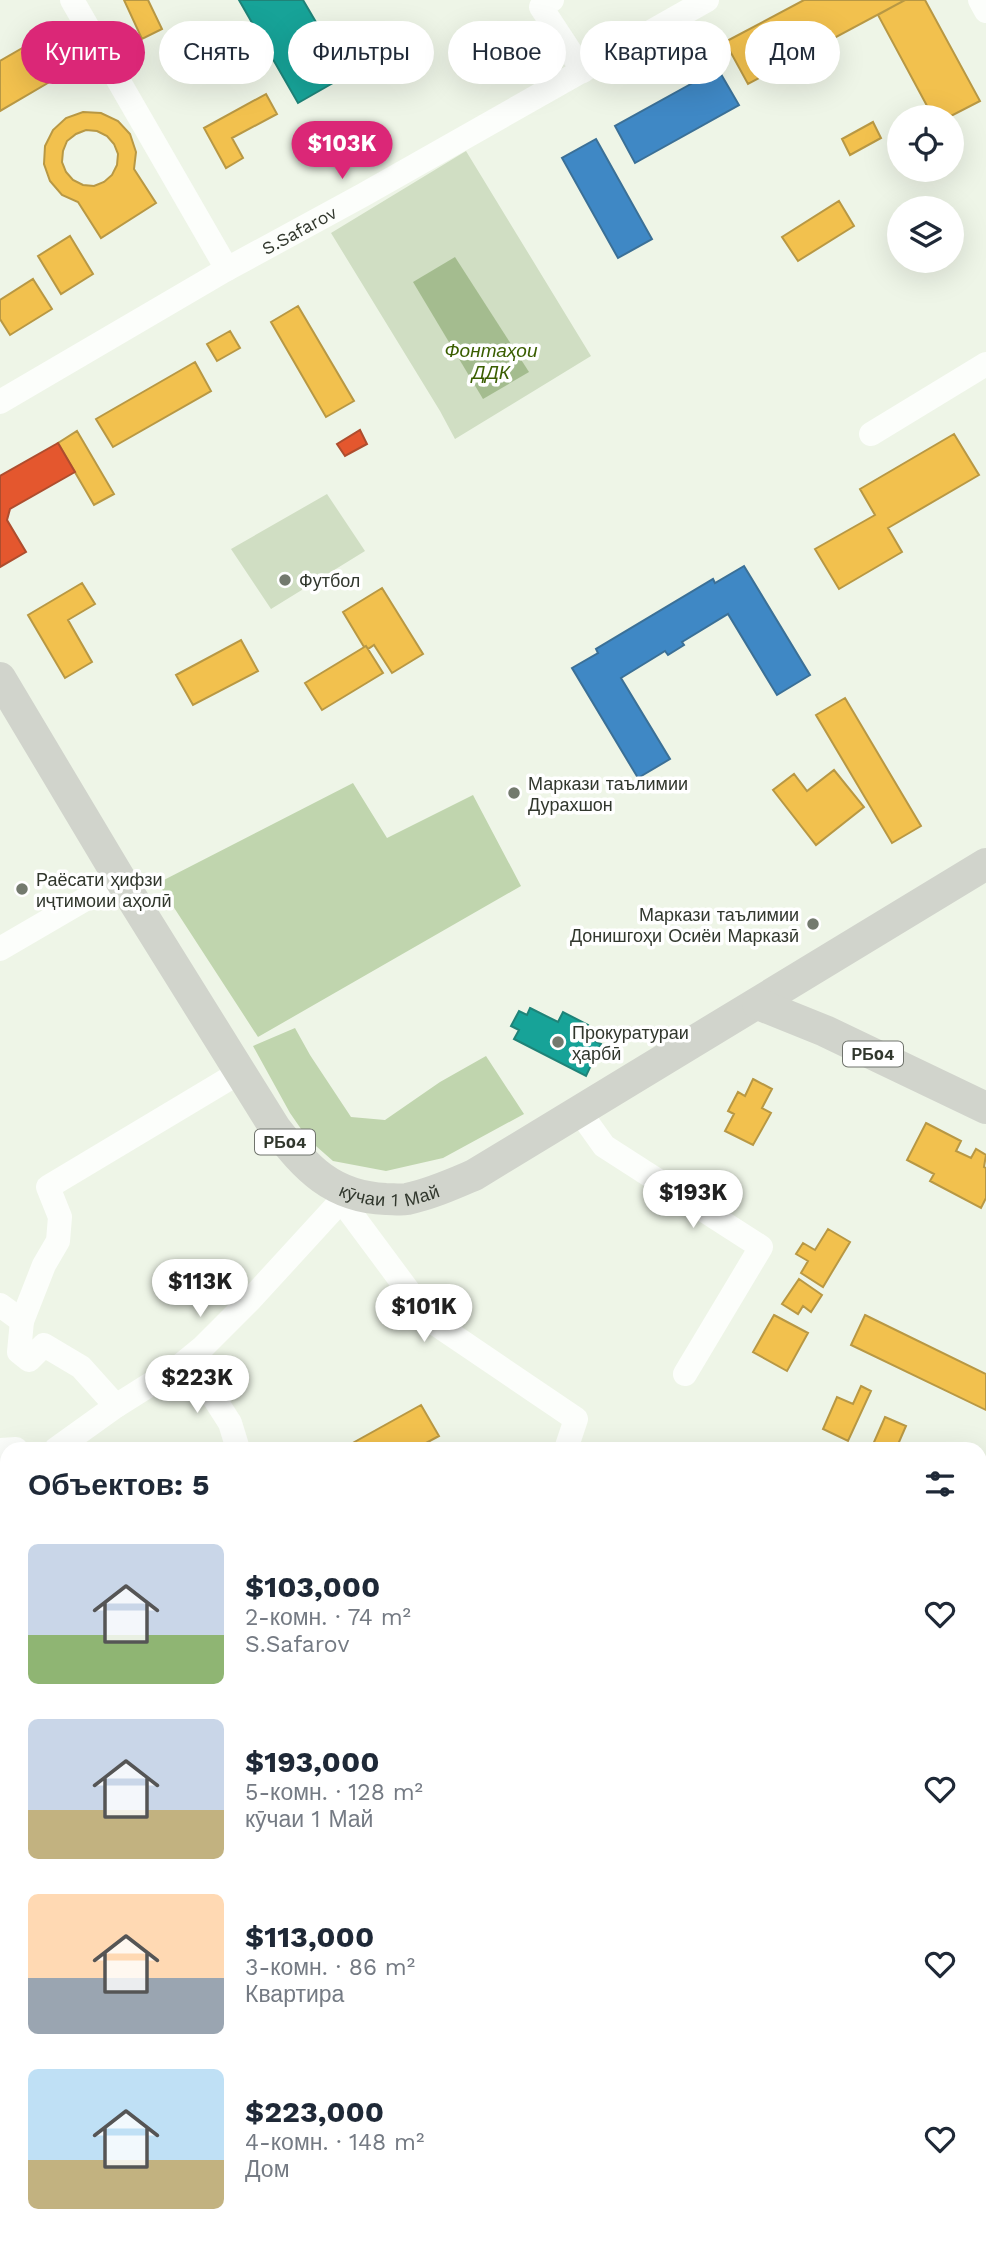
<!DOCTYPE html>
<html lang="ru">
<meta charset="utf-8">
<style>
body{margin:0;font-family:"Work Sans",sans-serif;background:#f6f6f7;color:#1f2937;height:100vh;display:flex;flex-direction:column;font-size:26px;white-space:nowrap}
*{box-sizing:border-box;margin:0}
p{font-size:23px;color:#747a83}
.icon{flex:none;width:38px;height:38px;fill:none;stroke:currentColor;stroke-width:2;stroke-linecap:round;stroke-linejoin:round}
.map{position:relative;flex:1;overflow:hidden}
.sheet{position:absolute;left:0px;top:1442px;width:987px;height:800px;display:flex;flex-direction:column;background:#fff;border-radius:21px 21px 0 0;box-shadow:0 7px 28px #0002}
.sheet>*{flex:none}
.top-card{position:absolute;left:21px;top:21px;width:945px;height:63px;display:flex;gap:14px}
.buttons{position:absolute;left:887px;top:105px;display:grid;gap:14px}
.buttons a{display:grid;place-items:center;width:77px;height:77px;border-radius:50%;background:#fff;box-shadow:0 7px 28px #0002;font-size:35px}
.price{position:absolute;translate:-50% -60px;padding:0 16px;border-radius:24px;background:#fff;color:#222;font-size:23px;line-height:46px;filter:drop-shadow(0 2px 4px #0008)}
.price::after{content:'';position:absolute;left:50%;top:42px;width:21px;height:16px;margin-left:-10px;background:inherit;clip-path:polygon(0 0,100% 0,50% 100%)}
.price.selected{background:#db2777;color:#fff}
ul{padding:0;list-style:none}
li{display:flex;align-items:center;gap:21px;height:175px;padding:0 28px}
li span{display:grid;place-items:center;flex:none;width:196px;height:140px;border-radius:10px;color:#555}
li>.icon{margin-inline-start:auto}
span .icon{width:84px;height:84px;fill:#fffc;stroke-width:1}
li b{font-size:30px}
h2{display:flex;justify-content:space-between;align-items:center;height:84px;padding:0 28px;font-size:30px}
.tag{padding:0 24px;border-radius:32px;background:#fff;box-shadow:0 7px 28px #0002;font-size:24px;line-height:63px}
.tag.selected{background:#db2777;color:#fff}
.map>svg:first-child{display:block}
</style>
<div class="map">
<svg width="986" height="2241" viewBox="0 0 986 2241">
<rect width="100%" height="100%" fill="#eef5e7"/>
<path fill="#d0dec3" d="M466,151l125,205 -136,83 -15,-28 -109,-178z
M327,494l38,57 -94,58 -40,-60z"/>
<path fill="#c0d5ae" d="M353,783l34,55 86,-43 48,91 -263,151 -100,-154z
M295,1028l15,27 41,62 34,3 55,-38 46,-26 38,58 -81,44 -57,13 -53,-10 -25,-22 -18,-26 -37,-67z"/>
<path fill="#a4bc8f" d="M455,257l74,115 -46,27 -70,-117z"/>
<path fill="#f2c14e" stroke="#b89844" stroke-width="2" fill-rule="evenodd" d="M124,0h24l14,29 -20,10z
M804,0h101l-157,84 -23,-42z
M905,0h20l55,101 -31,16h-16l-55,-102z
M31,43l22,37 -53,31v-50z
M266,94l11,20 -45,24 11,20 -17,10 -22,-40z
M83,112l18,1 17,8 12,13 6,18 -2,17 22,34 -55,35 -23,-36 -16,-7 -12,-14 -6,-17 1,-18 8,-16 13,-12zM86,130l11,1 10,5 7,8 4,10 -1,11 -5,10 -8,7 -10,4 -11,-1 -10,-5 -7,-8 -4,-10 1,-11 4,-10 9,-7z
M873,122l8,16 -31,17 -8,-16z
M839,201l15,25 -56,35 -16,-24z
M70,236l23,38 -32,20 -23,-38z
M33,279l19,30 -42,26 -10,-16v-19z
M298,306l56,95 -28,16 -55,-95z
M230,331l10,17 -23,13 -10,-17z
M195,362l16,29 -98,56 -17,-28z
M77,431l37,63 -20,11 -36,-62z
M954,434l25,41 -91,53 14,24 -63,37 -24,-40 60,-34 -15,-26z
M82,583l13,21 -27,16 24,42 -27,16 -37,-63z
M382,588l41,66 -31,19 -18,-28 -6,4 -2,-3 -2,1 -21,-35z
M241,640l17,31 -65,34 -17,-30z
M366,646l17,27 -61,37 -17,-27z
M845,698l76,128 -29,17 -76,-128z
M834,770l30,37 -48,38 -43,-55 21,-16 13,17z
M753,1079l19,10 -10,19 9,5 -18,32 -28,-14 9,-17 -6,-3 10,-19 7,4z
M926,1123l35,18 -5,10 15,7 5,-9 10,6 -2,12 2,1v30l-5,10 -51,-27 4,-7 -27,-14z
M828,1229l22,13 -27,45 -22,-14 7,-12 -12,-7 7,-11 12,7z
M799,1279l23,16 -11,17 -8,-6 -5,8 -16,-10z
M774,1315l34,18 -21,38 -34,-19z
M865,1315l121,59v36l-135,-65z
M861,1386l10,5 -23,50 -25,-12 14,-32 16,7z
M421,1405l18,31 -24,13h-73z
M885,1417l21,9 -10,23h-25z"/>
<path fill="#e4572e" stroke="#ae4d2e" stroke-width="2" d="M360,430l7,14 -22,12 -8,-12z
M58,443l17,29 -65,37 -3,11 19,32 -26,15v-91z"/>
<path fill="#3f88c5" stroke="#3b7097" stroke-width="2" d="M718,69l21,36 -104,58 -20,-37z
M596,139l56,100 -34,19 -56,-100z
M744,566l66,109 -33,20 -49,-81 -46,28 2,3 -16,10 -3,-4 -44,27 49,81 -32,19 -66,-110 26,-15 -2,-4 117,-70 2,4z"/>
<path fill="#17a398" stroke="#1f8378" stroke-width="2" d="M239,0h64l44,75 -49,28z
M530,1008l28,14 5,-10 25,13 -4,10 17,9 -15,32 -72,-37 5,-9 -8,-4 8,-15 8,4z"/>
<g fill="none" stroke-linecap="round" stroke-linejoin="round">
<g stroke="#fcfefb" stroke-width="24">
<path d="M72,0l155,269"/>
<path d="M552,0l-11,7 42,64"/>
<path d="M980,0l6,11"/>
<path id="s1" d="M0,402l227,-133 136,-74 344,-195"/>
<path d="M871,434l115,-70"/>
<path d="M0,949l120,-70"/>
<path d="M579,1111l25,35 157,101 -76,127"/>
<path d="M341,1200l89,120 146,99 -10,30"/>
<path d="M0,1305l22,16"/>
<path d="M189,1359l41,64 8,26"/>
<path d="M116,1406l-35,-39 -37,-22 -15,15 -10,-8 3,-31 22,-56 14,-24 2,-24 -12,-30 192,-115"/>
<path d="M56,1449l60,-43 65,-41 22,-18 48,-48 98,-107"/>
<path d="M0,1450l16,-1"/>
<path d="M0,1476l7,6"/>
<path d="M980,1550l6,4"/>
<path d="M0,1568l7,-10"/>
<path d="M0,1839h7"/>
<path d="M980,1879l6,5"/>
<path d="M0,1917l7,-1"/>
<path d="M980,2142l6,2"/>
<path d="M980,2230l6,2"/>
<path d="M344,2235l7,6"/>
<path d="M616,2241l2,-6"/>
</g>
<g stroke="#d1d4cc" stroke-width="32">
<path id="s2" d="M0,678l120,201 155,249c31,40 57,69 111,71 7,0 15,1 21,0 24,-5 46,-15 67,-24l512,-311"/>
<path d="M758,1004l67,27 161,77"/>
</g>
</g>
<g fill="#737a6e" stroke="#fff" stroke-width="2.5">
<circle cx="285" cy="580" r="7"/>
<circle cx="514" cy="793" r="7"/>
<circle cx="22" cy="889" r="7"/>
<circle cx="813" cy="924" r="7"/>
<circle cx="558" cy="1042" r="7"/>
</g>
<g text-anchor="middle" dominant-baseline="central" stroke-width="7" stroke-linejoin="round" paint-order="stroke">
<g fill="#fff" stroke="#6f736c" stroke-width="2">
<rect x="843" y="1041.5" width="60" height="25" rx="5"/>
<rect x="255" y="1129.5" width="60" height="25" rx="5"/>
</g>
<g font-size="16" font-weight="bold" fill="#31372d">
<text x="873" y="1054">РБ04</text>
<text x="285" y="1142">РБ04</text>
</g>
<g font-size="18" fill="#31372d" stroke="#fff">
<text stroke="none"><textPath href="#s1" startOffset="345">S.Safarov</textPath></text>
<text stroke="none"><textPath href="#s2" startOffset="668">кӯчаи 1 Май</textPath></text>
</g>
<g font-size="18" fill="#31372d" stroke="#fff" text-anchor="start">
<text x="299" y="580">Футбол</text>
<text x="528" y="783">Маркази таълимии<tspan x="528" dy="21">Дурахшон</tspan></text>
<text x="36" y="879">Раёсати ҳифзи<tspan x="36" dy="21">иҷтимоии аҳолӣ</tspan></text>
<text x="799" y="914" text-anchor="end">Маркази таълимии<tspan x="799" dy="21">Донишгоҳи Осиёи Марказӣ</tspan></text>
<text x="572" y="1032">Прокуратураи<tspan x="572" dy="21">ҳарбӣ</tspan></text>
</g>
<g font-size="19" font-style="italic" fill="#3a5e00" stroke="#fff">
<text x="491" y="350">Фонтаҳои<tspan x="491" dy="22">ДДК</tspan></text>
</g>
</g>
</svg>
<div class="buttons">
<a><svg class="icon" aria-label="locate" viewBox="0 0 24 24"><circle cx="12" cy="12" r="6"/><path d="M12 2v4M12 18v4M2 12h4M18 12h4"/></svg></a>
<a><svg class="icon" aria-label="layers" viewBox="0 0 24 24"><path d="M12 4l9 5-9 5-9-5zM3 14l9 5 9-5"/></svg></a>
</div>
<b class="price selected" style="left:342px;top:181px">$103K</b>
<b class="price" style="left:693px;top:1230px">$193K</b>
<b class="price" style="left:200px;top:1319px">$113K</b>
<b class="price" style="left:424px;top:1344px">$101K</b>
<b class="price" style="left:197px;top:1415px">$223K</b>
<div class="top-card">
<a class="tag selected">Купить</a>
<a class="tag">Снять</a>
<a class="tag">Фильтры</a>
<a class="tag">Новое</a>
<a class="tag">Квартира</a>
<a class="tag">Дом</a>
</div>
<section class="sheet">
<h2>Объектов: 5<svg class="icon" aria-label="filters" viewBox="0 0 24 24"><path d="M4 7h16M4 17h16"/><circle cx="9" cy="7" r="2"/><circle cx="15" cy="17" r="2"/></svg></h2>
<ul>
<li><span style="background:linear-gradient(#c9d6e8 65%,#8fb573 0)"><svg class="icon" aria-label="home" viewBox="0 0 24 24"><path d="M3 11l9-7 9 7M6 9v11h12V9"/></svg></span><div><b>$103,000</b><p>2-комн. · 74 m²</p><p>S.Safarov</p></div><svg class="icon" aria-label="heart" viewBox="0 0 24 24"><path d="M12 20l-8-8c-3-5 5-10 8-4 3-6 11-1 8 4z"/></svg></li>
<li><span style="background:linear-gradient(#c9d6e8 65%,#c2b280 0)"><svg class="icon" aria-label="home" viewBox="0 0 24 24"><path d="M3 11l9-7 9 7M6 9v11h12V9"/></svg></span><div><b>$193,000</b><p>5-комн. · 128 m²</p><p>кӯчаи 1 Май</p></div><svg class="icon" aria-label="heart" viewBox="0 0 24 24"><path d="M12 20l-8-8c-3-5 5-10 8-4 3-6 11-1 8 4z"/></svg></li>
<li><span style="background:linear-gradient(#ffd9b3 60%,#9aa5b1 0)"><svg class="icon" aria-label="home" viewBox="0 0 24 24"><path d="M3 11l9-7 9 7M6 9v11h12V9"/></svg></span><div><b>$113,000</b><p>3-комн. · 86 m²</p><p>Квартира</p></div><svg class="icon" aria-label="heart" viewBox="0 0 24 24"><path d="M12 20l-8-8c-3-5 5-10 8-4 3-6 11-1 8 4z"/></svg></li>
<li><span style="background:linear-gradient(#bfe0f5 65%,#c2b280 0)"><svg class="icon" aria-label="home" viewBox="0 0 24 24"><path d="M3 11l9-7 9 7M6 9v11h12V9"/></svg></span><div><b>$223,000</b><p>4-комн. · 148 m²</p><p>Дом</p></div><svg class="icon" aria-label="heart" viewBox="0 0 24 24"><path d="M12 20l-8-8c-3-5 5-10 8-4 3-6 11-1 8 4z"/></svg></li>
</ul>
</section>
</div>
